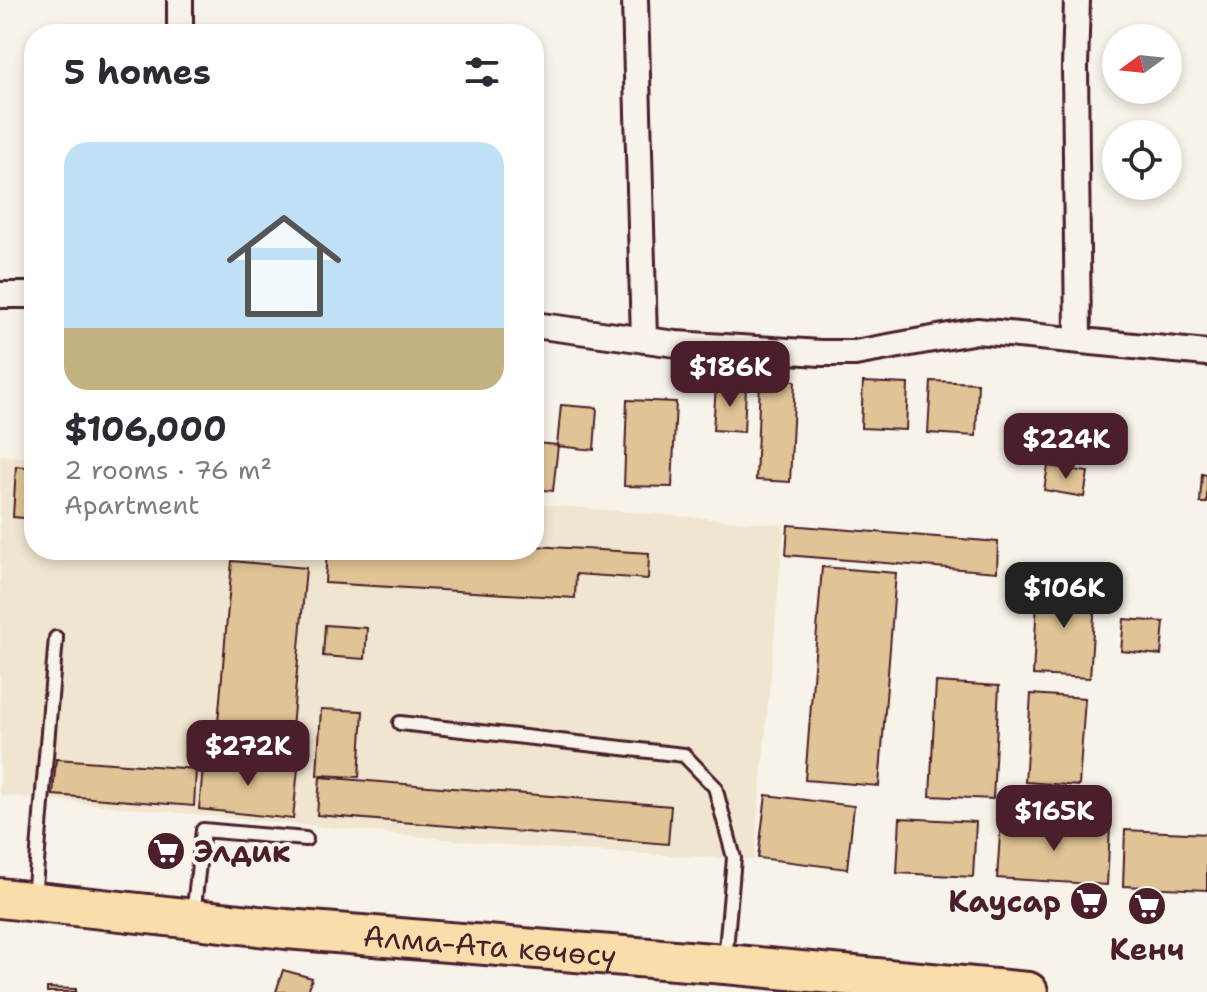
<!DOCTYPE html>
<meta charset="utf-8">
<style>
body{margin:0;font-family:"Shantell Sans",sans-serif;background:#f7f7f7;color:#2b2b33;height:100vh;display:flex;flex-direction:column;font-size:30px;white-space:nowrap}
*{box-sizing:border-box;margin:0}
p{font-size:26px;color:#7c7c81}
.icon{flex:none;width:44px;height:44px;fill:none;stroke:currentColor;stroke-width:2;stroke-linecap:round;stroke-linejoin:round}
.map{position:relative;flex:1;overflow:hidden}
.panel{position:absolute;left:24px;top:24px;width:520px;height:536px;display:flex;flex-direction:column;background:#fff;border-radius:32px;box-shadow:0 4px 12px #0003}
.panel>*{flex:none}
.needle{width:52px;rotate:255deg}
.tools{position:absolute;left:1102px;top:24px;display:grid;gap:16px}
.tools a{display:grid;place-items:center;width:80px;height:80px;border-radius:50%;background:#fff;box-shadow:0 4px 12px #0003;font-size:40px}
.price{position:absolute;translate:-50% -68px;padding:0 18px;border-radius:16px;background:#4a1f2b;color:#fff;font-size:26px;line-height:52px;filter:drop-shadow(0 2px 4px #0008)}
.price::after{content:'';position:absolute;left:50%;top:48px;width:24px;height:18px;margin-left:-12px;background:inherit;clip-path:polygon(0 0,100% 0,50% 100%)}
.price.active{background:#222;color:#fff}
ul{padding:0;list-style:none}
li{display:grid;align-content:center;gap:16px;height:424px;padding:0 40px}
li span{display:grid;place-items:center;height:248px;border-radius:24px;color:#555}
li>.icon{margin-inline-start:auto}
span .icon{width:144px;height:144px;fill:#fffc;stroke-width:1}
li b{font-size:34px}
h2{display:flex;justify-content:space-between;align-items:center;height:96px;padding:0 40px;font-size:34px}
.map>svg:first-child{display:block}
</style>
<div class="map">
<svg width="1207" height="992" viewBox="0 0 1207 992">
<rect width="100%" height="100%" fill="#f7f3e8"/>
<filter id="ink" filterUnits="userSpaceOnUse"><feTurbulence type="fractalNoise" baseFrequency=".0125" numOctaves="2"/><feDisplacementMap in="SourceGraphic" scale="16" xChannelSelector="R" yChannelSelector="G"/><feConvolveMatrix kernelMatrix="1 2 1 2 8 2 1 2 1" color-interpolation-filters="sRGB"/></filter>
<g filter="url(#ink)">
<path fill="#f0e5cf" d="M0,455l34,3v92h500v-46l250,21 -30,335 -228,-13 -526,-52z"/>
<path fill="#e0c495" stroke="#4a1f2b" stroke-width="2" d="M760,380l35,1 -5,101 -34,-2z
M931,381l47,2 -2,53 -48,-3z
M863,382l45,2 -2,46 -45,-2z
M716,385l30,2 -2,45 -31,-2z
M627,400l49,2 -4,85 -48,-1z
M561,405l36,3 -3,42 -37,-4z
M534,443l24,2 -5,46 -19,-2z
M16,466l18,2v51l-21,-2z
M1048,466l40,6 -4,25 -40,-7z
M1202,474l5,1v28h-7z
M788,525l210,17 -1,30 -211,-17z
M534,546l115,7 -1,26 -72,-5 -1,24 -250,-15 2,-33h207z
M232,561l74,7 -17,195 -74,-6z
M822,567l74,6 -17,213 -74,-6z
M1038,582l58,3 -6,93 -57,-3z
M1124,619l40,3 -3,33 -40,-4z
M325,625l42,3 -2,31 -42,-3z
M936,682l63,4 -6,113 -63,-3z
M1031,694l54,4 -6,88 -54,-4z
M321,709l42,2 -4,66 -42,-2z
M204,758l94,10 -5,51 -94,-10z
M56,759l140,10 -2,37 -141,-11z
M320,777l351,29 -3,38 -351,-29z
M766,795l88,11 -7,63 -89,-11z
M900,818l76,4 -3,55 -76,-4z
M1001,820l109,7 -3,58 -110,-7z
M1125,830l82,4v56l-84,-4z
M283,970l29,8 -4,14h-32z
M47,988l29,1v3h-29z"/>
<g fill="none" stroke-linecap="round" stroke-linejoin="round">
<g stroke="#4a1f2b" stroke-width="18">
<path id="service" d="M400,723l284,32 31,32 19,71 -9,103
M34,898l22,-260
M193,915l10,-85 103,9"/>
</g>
<g stroke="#4a1f2b" stroke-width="30">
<path id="minor" d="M180,0v34
M635,0l9,340
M1077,0l-2,67 3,273
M0,295h34
M534,325l142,19 145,9h34l122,-22 230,22"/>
</g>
<g stroke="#4a1f2b" stroke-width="44">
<g id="primary">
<path id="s1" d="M0,898l286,31 439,35 303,28"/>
</g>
</g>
<use href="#service" stroke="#f7f3e8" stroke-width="12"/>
<use href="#minor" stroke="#f7f3e8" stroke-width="24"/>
<use href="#primary" stroke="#f9deab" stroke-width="38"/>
</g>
</g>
<defs>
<g id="supermarket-disc" transform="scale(2)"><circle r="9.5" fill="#4a1f2b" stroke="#f7f3e8"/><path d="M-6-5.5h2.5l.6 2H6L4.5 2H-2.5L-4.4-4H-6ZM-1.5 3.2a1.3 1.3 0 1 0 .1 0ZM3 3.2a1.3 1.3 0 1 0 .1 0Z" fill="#fff"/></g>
</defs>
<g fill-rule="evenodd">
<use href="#supermarket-disc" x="166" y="851"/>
<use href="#supermarket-disc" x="1089" y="901"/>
<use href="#supermarket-disc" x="1147" y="906"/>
</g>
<g text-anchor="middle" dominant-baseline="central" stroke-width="8" stroke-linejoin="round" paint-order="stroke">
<g font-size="30" font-weight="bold" fill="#4a1f2b" stroke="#f7f3e8" text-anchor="start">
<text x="194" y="851">Элдик</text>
<text x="1061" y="901" text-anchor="end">Каусар</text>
<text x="1147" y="949" text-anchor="middle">Кенч</text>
</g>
<g font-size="30" fill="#4a1f2b" stroke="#f7f3e8">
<text stroke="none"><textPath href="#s1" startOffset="492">Алма-Ата көчөсү</textPath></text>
</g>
</g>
</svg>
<div class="tools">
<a><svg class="needle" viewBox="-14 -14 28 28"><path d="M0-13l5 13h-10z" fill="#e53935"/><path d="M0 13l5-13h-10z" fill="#7c7c81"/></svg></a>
<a><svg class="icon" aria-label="locate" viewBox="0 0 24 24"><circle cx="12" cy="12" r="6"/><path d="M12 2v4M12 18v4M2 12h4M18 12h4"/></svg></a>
</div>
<b class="price" style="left:730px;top:409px">$186K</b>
<b class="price" style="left:1066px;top:481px">$224K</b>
<b class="price active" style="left:1064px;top:630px">$106K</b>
<b class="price" style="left:248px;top:788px">$272K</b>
<b class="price" style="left:1054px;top:853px">$165K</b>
<section class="panel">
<h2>5 homes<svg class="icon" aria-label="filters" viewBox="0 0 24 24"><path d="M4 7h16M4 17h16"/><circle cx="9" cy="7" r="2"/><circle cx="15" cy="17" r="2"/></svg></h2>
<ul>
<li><span style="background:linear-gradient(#bfe0f5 75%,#c2b280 0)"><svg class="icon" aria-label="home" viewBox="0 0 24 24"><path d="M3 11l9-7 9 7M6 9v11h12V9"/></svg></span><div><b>$106,000</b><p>2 rooms · 76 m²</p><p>Apartment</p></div></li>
</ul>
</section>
</div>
